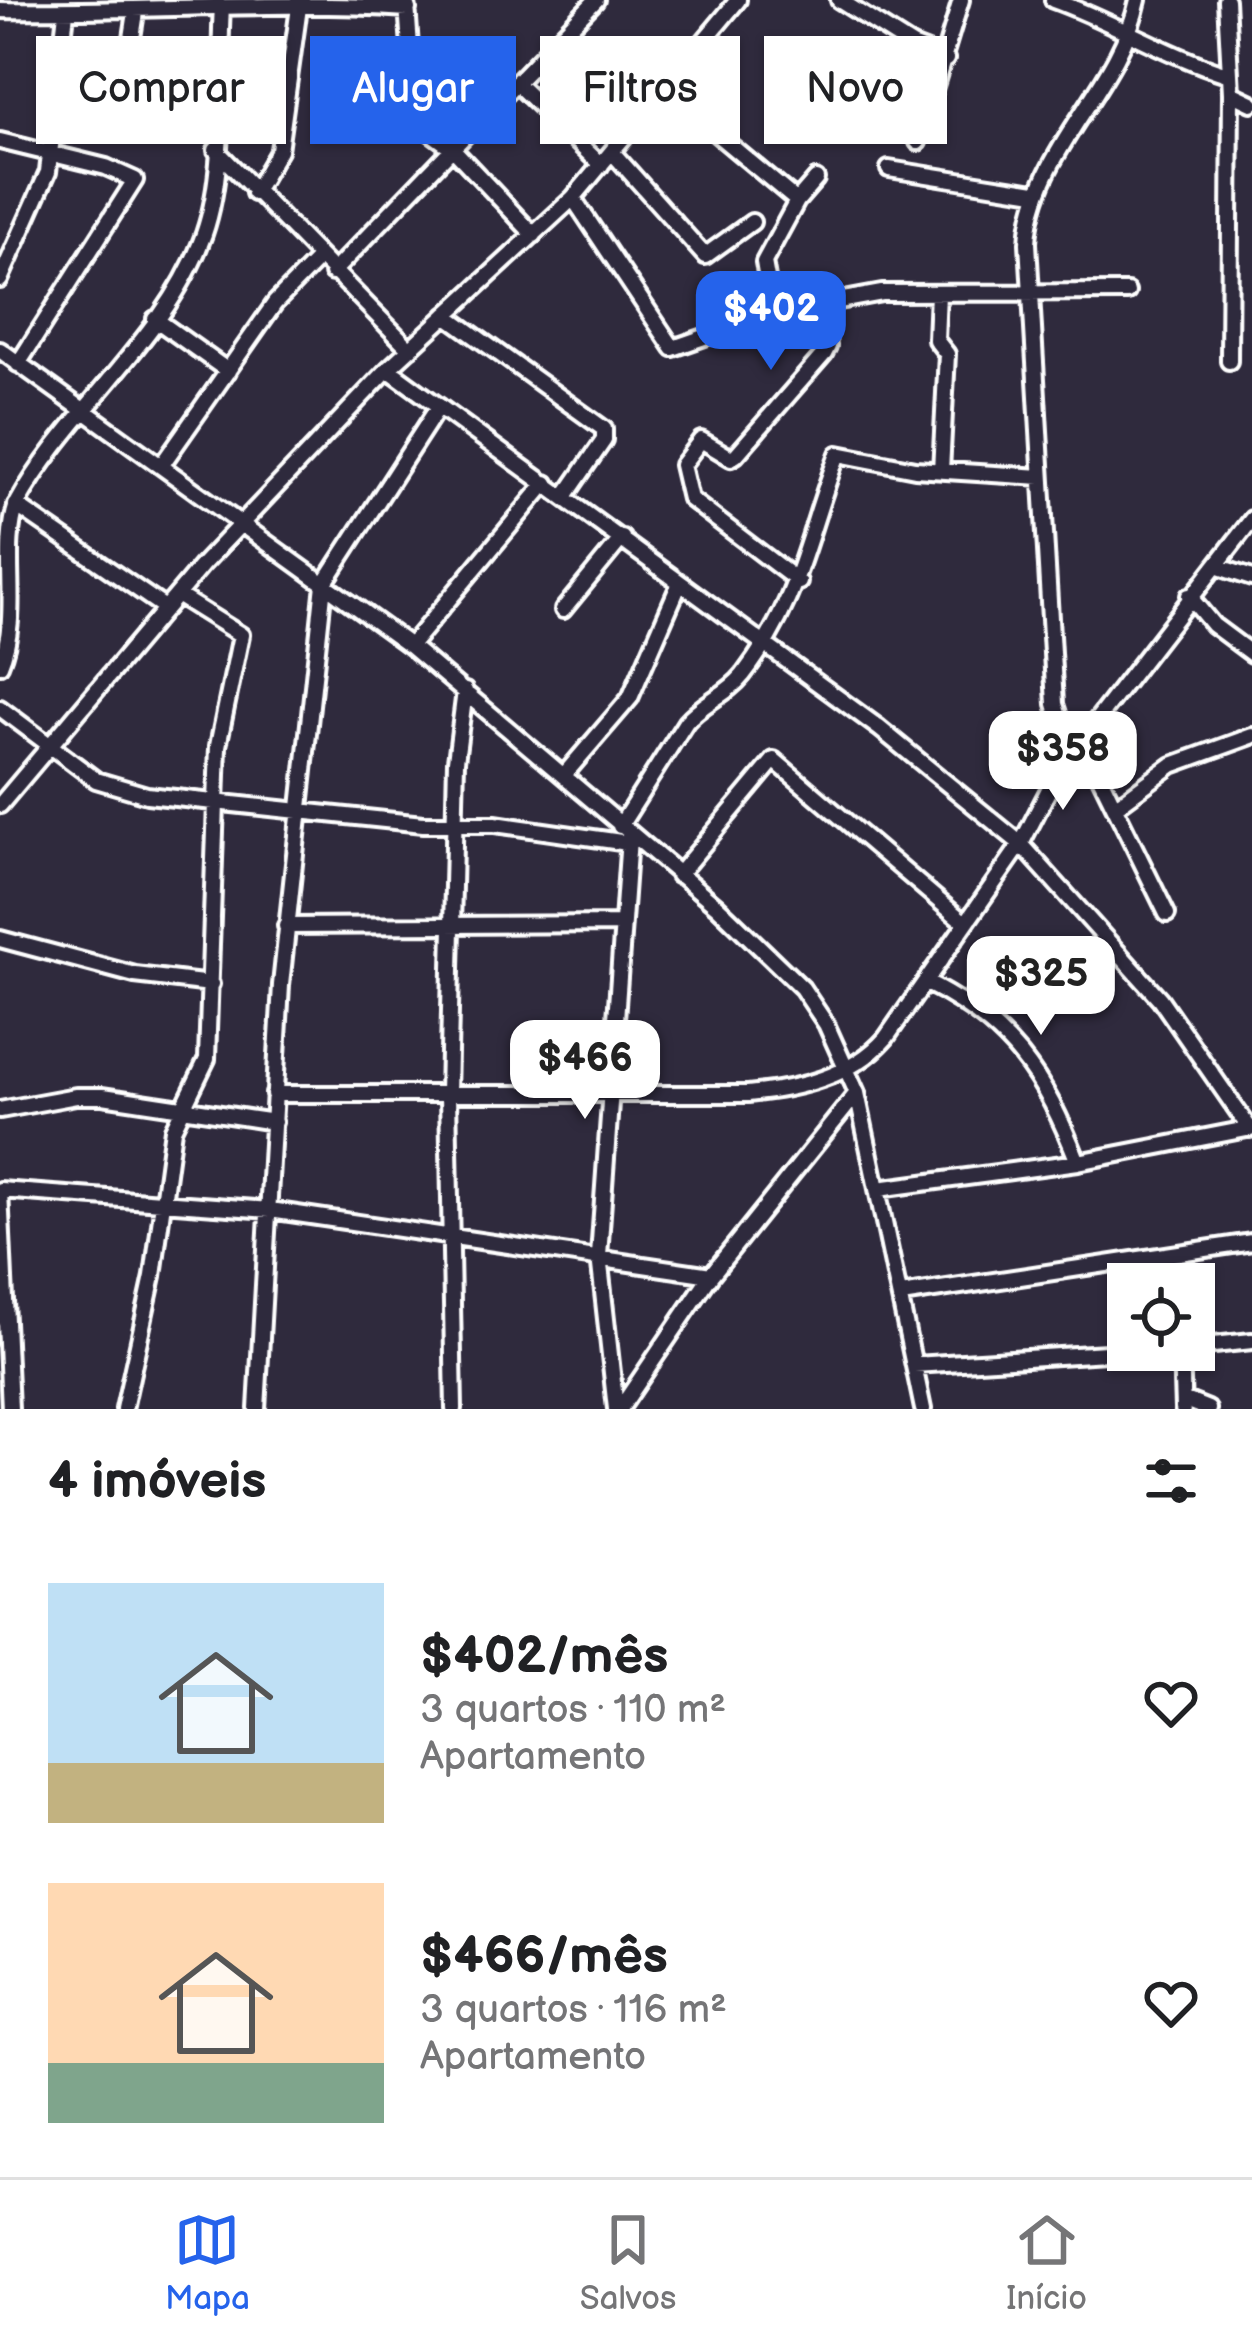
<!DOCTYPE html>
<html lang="pt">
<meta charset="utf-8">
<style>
body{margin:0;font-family:"Balsamiq Sans",sans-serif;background:#f6f6f6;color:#202124;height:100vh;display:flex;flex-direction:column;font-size:45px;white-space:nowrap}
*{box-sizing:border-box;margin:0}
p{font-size:39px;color:#757577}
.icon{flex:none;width:66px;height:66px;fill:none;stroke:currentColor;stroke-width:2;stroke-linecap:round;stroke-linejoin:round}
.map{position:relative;height:1409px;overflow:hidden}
.sheet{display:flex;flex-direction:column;background:#fff;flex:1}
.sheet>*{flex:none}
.hud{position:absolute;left:36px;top:36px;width:1182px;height:108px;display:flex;gap:24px}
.tools{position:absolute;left:1107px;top:1263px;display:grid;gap:24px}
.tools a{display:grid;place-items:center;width:108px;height:108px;border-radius:0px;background:#fff;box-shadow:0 3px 9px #0004;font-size:60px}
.price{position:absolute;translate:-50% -102px;padding:0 27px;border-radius:24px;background:#fff;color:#222;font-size:39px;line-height:78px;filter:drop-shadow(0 3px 6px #0008)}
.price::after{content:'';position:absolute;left:50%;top:72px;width:36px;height:27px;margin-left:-18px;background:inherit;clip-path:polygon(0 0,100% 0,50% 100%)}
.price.selected{background:#2563eb;color:#fff}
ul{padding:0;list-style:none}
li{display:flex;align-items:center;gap:36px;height:300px;padding:0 48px}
li span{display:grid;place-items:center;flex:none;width:336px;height:240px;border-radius:0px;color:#555}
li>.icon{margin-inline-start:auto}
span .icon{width:144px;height:144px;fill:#fffc;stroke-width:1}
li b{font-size:51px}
h2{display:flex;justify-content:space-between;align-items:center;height:144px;padding:0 48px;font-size:51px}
.tag{padding:0 42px;border-radius:0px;background:#fff;box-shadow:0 3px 9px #0004;font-size:42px;line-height:108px}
.tag.selected{background:#2563eb;color:#fff}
.dock{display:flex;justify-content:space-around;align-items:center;height:168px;border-top:3px solid #e0e0e0;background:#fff;font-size:33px;color:#757577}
.dock a{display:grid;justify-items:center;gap:6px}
.dock .selected{color:#2563eb}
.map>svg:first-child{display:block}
</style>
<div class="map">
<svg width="1252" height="1409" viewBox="0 0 1252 1409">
<rect width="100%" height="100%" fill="#2f2a3d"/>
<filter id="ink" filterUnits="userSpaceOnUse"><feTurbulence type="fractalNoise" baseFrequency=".00833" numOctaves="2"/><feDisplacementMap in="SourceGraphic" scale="24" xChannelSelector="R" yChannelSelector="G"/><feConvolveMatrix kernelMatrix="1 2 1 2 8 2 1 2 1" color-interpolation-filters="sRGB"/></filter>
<g filter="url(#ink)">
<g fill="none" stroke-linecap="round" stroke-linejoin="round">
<g stroke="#fff" stroke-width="22">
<path id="minor" d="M839,0l73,46 34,13
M1053,0c61,22 113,55 174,74
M1138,0c-19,90 -106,151 -110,243l27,461 7,22 35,45 70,143
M1226,0l5,93 -2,268
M407,4l8,117 37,27 82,87
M0,10c137,3 272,-10 408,-1
M518,85l83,80
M664,90l133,111
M1231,93l21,10
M122,103l14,-91
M0,141l106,26 29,13 -117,184
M918,142l43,-142
M216,150l194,199
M612,152l93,104 47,-34
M889,169l146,23
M254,193l25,-43 21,-150
M573,198l100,150 100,-35 109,-20 245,-1
M332,273l264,-273
M0,280l48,-108 18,-160
M938,293l-2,47 11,14 -6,117
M773,313l-9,-51 33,-61 19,-22
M446,315l158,114v11l-38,55
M155,319l73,52
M0,350l410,296 307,260 85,82 24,36 31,69 66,316
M388,369l491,359 142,116 139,155 90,130
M163,463l112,-160 44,-45
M16,505l149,103
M1216,566l36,12
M799,582l-109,-83 -8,-34 19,-25 30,18 5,-3 88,-101 4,-8 -7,-44
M1189,596l24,29 39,29
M563,610l59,-72
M410,646l136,-163
M0,665c22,-52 0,-112 17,-161 52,-95 150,-166 187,-270 24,-69 13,-155 18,-227
M0,708l96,72 51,15 276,29h72l133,19
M564,775l66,-77 49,-113
M0,805l202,-240 186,-196 185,-171 165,-198
M1115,807l57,-42 80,-29
M620,826l66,-104c17,-20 41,-27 57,-47 57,-74 63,-138 95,-221l77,15 126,8
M678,875l96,-115 191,163
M286,926l336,-2
M0,939l135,36 76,9
M925,982c86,43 119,93 153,180
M274,1094h474c49,-5 104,-17 138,-56l135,-194 40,-78 191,-247
M0,1110l76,-14h27l171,26
M878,1189l200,-27 174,-34
M0,1190l270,20 441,65
M0,1191l10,218
M901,1295l351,-53
M1194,1347l58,-6
M1181,1350l2,59
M914,1365l241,-15
M1183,1399l25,10
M124,1409l29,-133 20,-147 34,-70 11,-313 23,-111 -64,-40
M257,1409l24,-424 43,-401 115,-178
M454,1409l-6,-315 8,-333 9,-70
M616,1409l-17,-153 30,-418
M620,1409l91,-134 146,-182"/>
</g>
<use href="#minor" stroke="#2f2a3d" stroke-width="14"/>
</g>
</g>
</svg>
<div class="tools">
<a><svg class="icon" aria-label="locate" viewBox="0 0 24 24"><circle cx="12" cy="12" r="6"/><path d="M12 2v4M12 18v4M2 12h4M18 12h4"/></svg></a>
</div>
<b class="price selected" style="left:771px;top:373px">$402</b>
<b class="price" style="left:1063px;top:813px">$358</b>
<b class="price" style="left:1041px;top:1038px">$325</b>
<b class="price" style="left:585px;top:1122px">$466</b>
<div class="hud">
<a class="tag">Comprar</a>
<a class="tag selected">Alugar</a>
<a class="tag">Filtros</a>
<a class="tag">Novo</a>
</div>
</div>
<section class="sheet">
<h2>4 imóveis<svg class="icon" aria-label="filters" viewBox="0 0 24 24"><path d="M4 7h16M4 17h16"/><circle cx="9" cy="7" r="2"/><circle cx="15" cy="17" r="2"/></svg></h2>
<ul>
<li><span style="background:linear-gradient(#bfe0f5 75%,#c2b280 0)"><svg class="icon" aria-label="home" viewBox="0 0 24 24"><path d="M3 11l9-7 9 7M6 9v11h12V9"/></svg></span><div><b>$402/mês</b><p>3 quartos · 110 m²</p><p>Apartamento</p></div><svg class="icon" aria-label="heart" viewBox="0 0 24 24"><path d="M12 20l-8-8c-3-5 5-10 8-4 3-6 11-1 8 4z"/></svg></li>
<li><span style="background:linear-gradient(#ffd9b3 75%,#7fa58c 0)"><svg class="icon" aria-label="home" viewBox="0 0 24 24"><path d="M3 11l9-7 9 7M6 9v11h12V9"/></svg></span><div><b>$466/mês</b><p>3 quartos · 116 m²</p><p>Apartamento</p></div><svg class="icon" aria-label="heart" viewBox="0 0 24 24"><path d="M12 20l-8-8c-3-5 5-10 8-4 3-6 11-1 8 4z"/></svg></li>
</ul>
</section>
<nav class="dock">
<a class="selected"><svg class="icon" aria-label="map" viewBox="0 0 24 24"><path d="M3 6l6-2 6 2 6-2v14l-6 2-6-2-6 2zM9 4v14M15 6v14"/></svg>Mapa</a>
<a><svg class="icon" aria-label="saved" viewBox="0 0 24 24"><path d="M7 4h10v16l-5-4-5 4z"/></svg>Salvos</a>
<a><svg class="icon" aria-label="home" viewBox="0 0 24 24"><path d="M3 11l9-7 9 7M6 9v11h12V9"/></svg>Início</a>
</nav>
